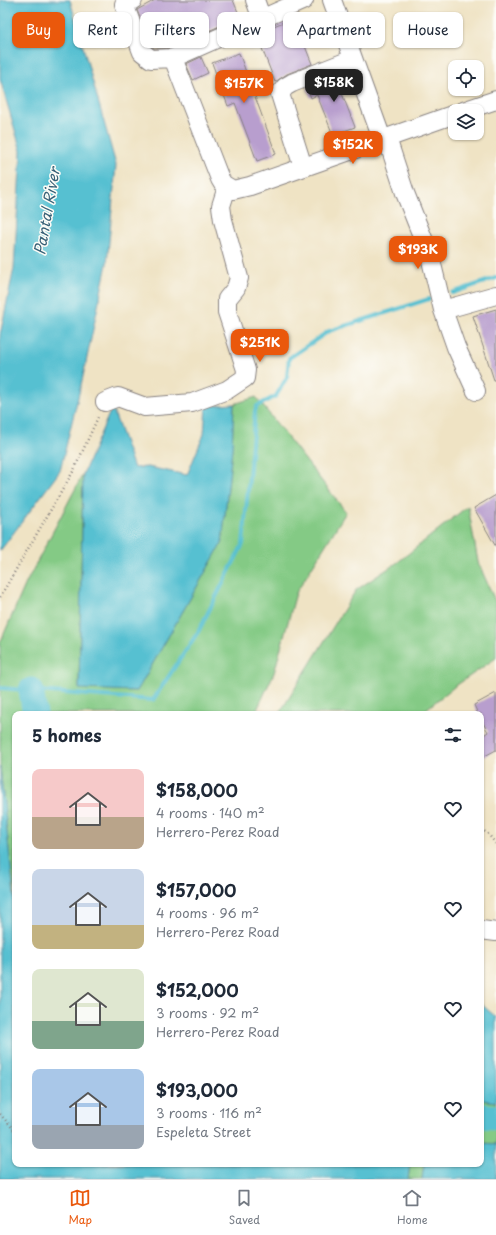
<!DOCTYPE html>
<meta charset="utf-8">
<style>
body{margin:0;font-family:"Playpen Sans",sans-serif;background:#f6f6f7;color:#1f2937;height:100vh;display:flex;flex-direction:column;font-size:15px;white-space:nowrap}
*{box-sizing:border-box;margin:0}
p{font-size:13px;color:#747a83}
.icon{flex:none;width:22px;height:22px;fill:none;stroke:currentColor;stroke-width:2;stroke-linecap:round;stroke-linejoin:round}
.map{position:relative;flex:1;overflow:hidden}
.drawer{position:absolute;left:12px;top:711px;width:472px;height:456px;display:flex;flex-direction:column;background:#fff;border-radius:8px;box-shadow:0 1px 3px #0004}
.drawer>*{flex:none}
.top-card{position:absolute;left:12px;top:12px;width:472px;height:36px;display:flex;gap:8px}
.buttons{position:absolute;left:448px;top:60px;display:grid;gap:8px}
.buttons a{display:grid;place-items:center;width:36px;height:36px;border-radius:8px;background:#fff;box-shadow:0 1px 3px #0004;font-size:20px}
.price{position:absolute;translate:-50% -34px;padding:0 9px;border-radius:8px;background:#ea580c;color:#fff;font-size:13px;line-height:26px;filter:drop-shadow(0 1px 2px #0008)}
.price::after{content:'';position:absolute;left:50%;top:24px;width:12px;height:9px;margin-left:-6px;background:inherit;clip-path:polygon(0 0,100% 0,50% 100%)}
.price.on{background:#222;color:#fff}
ul{padding:0;list-style:none}
li{display:flex;align-items:center;gap:12px;height:100px;padding:0 20px}
li span{display:grid;place-items:center;flex:none;width:112px;height:80px;border-radius:8px;color:#555}
li>.icon{margin-inline-start:auto}
span .icon{width:48px;height:48px;fill:#fffc;stroke-width:1}
li b{font-size:17px}
h2{display:flex;justify-content:space-between;align-items:center;height:48px;padding:0 20px;font-size:17px}
.tag{padding:0 14px;border-radius:8px;background:#fff;box-shadow:0 1px 3px #0004;font-size:14px;line-height:36px}
.tag.on{background:#ea580c;color:#fff}
.tab-bar{display:flex;justify-content:space-around;align-items:center;height:56px;border-top:1px solid #e0e1e3;background:#fff;font-size:11px;color:#747a83}
.tab-bar a{display:grid;justify-items:center;gap:2px}
.tab-bar .on{color:#ea580c}
.map>svg:first-child{display:block}
</style>
<div class="map">
<svg width="496" height="1179" viewBox="0 0 496 1179">
<rect width="100%" height="100%" fill="#fdfcf7"/>
<filter id="ink" filterUnits="userSpaceOnUse"><feTurbulence type="fractalNoise" baseFrequency=".025" numOctaves="2"/><feDisplacementMap in="SourceGraphic" scale="8" xChannelSelector="R" yChannelSelector="G"/><feConvolveMatrix kernelMatrix="1 2 1 2 8 2 1 2 1" color-interpolation-filters="sRGB"/></filter>
<filter id="wash" filterUnits="userSpaceOnUse"><feTurbulence type="fractalNoise" baseFrequency=".012" numOctaves="4" result="noise"/><feDisplacementMap in="SourceGraphic" scale="16" xChannelSelector="R" yChannelSelector="G"/><feGaussianBlur stdDeviation="0.9" result="paint"/><feColorMatrix in="noise" values="0 0 0 0 0 0 0 0 0 0 0 0 0 0 0 0 0 1.4 0 .05"/><feComposite in="paint" operator="in"/></filter>
<g filter="url(#wash)">
<rect width="100%" height="100%" fill="#efe3c4"/>
<path fill="#84ca85" stroke="#537660" d="M256,397l90,115 -50,81 -22,80 -19,41h-240v191l-15,-138v-124l26,-60 57,-109 -4,214 58,3 85,-148 10,-94 2,-45z
M468,506l10,56 18,41v55l-42,29 -34,27h-141l77,-124 42,-28z
M481,1100l15,2v42l-15,-1z
M410,1164h14l-2,15h-14z"/>
<path fill="#56c0d1" stroke="#3c7186" d="M0,0h70l46,165 -9,99 -25,117 -22,90 -60,80v-216l14,-67 7,-117 -21,-72z
M234,404l-2,45 -10,94 -85,148 -58,-2 4,-215 29,-67 22,61 14,-1 39,8 17,-41 2,-28z
M0,767l15,138v259h395l-2,15h-408z
M481,1004l15,13v85l-15,-2z
M481,1143l15,1v35h-74l2,-15h57z"/>
<g fill="none" stroke-linecap="round" stroke-linejoin="round">
<path stroke="#56c0d1" stroke-width="4" d="M452,293l44,-15
M0,688l153,12 45,-68 45,-88 12,-133 2,-5 19,-10 11,-19 2,-19 40,-27 100,-32"/>
<path stroke="#56c0d1" stroke-width="25" d="M31,690l4,24
M481,1116l15,1"/>
</g>
<g id="blocks">
<path fill="#b89ece" d="M155,0h78l7,17 -70,31h-16l-3,-2 -14,-36z
M294,18l18,46 -25,10 -12,8 -19,-49z
M239,53l37,101 -19,7 -22,-58 -7,3 -16,-43z
M201,57l7,16 -15,7 -7,-16z
M347,73l5,14 -11,4 14,36 -22,8 -16,-40 -6,3 -4,-10z
M496,309v71h-2l-21,-64z
M496,495v52l-22,-39z
M496,693v57l-15,8v-21l7,-5 -7,-13v-5h-3l-4,-9z"/>
</g>
</g>
<g filter="url(#ink)">
<use href="#blocks" fill-opacity="0" stroke="#888280" stroke-width="1"/>
<g fill="none" stroke-linecap="round" stroke-linejoin="round">
<g stroke="#888280" stroke-width="20">
<path id="minor" d="M133,0l-9,4 18,48 9,7 22,-1 131,-58
M255,0l7,19
M332,0l50,139
M173,58l47,121 3,5 10,6 17,-4 205,-72
M463,111l33,-11
M387,138l18,55 25,63 13,54 13,37 20,44
M303,167l-23,-73 5,-7 7,-4 61,-24
M443,310l53,-15
M105,402l13,-5 27,10 47,-4 35,-13 18,-12 1,-8 -19,-58v-13l9,-11 3,-10 -16,-58 -2,-14 6,-19
M481,930l15,2"/>
</g>
<path stroke="#888280" stroke-width="2.5" stroke-dasharray="1 3" stroke-linecap="butt" d="M0,597l74,-127 25,-55
M481,829l7,5 8,10
M0,1114l15,17"/>
<use href="#minor" stroke="#fff" stroke-width="18"/>
</g>
</g>
<g text-anchor="middle" dominant-baseline="central" stroke-width="3" stroke-linejoin="round" paint-order="stroke">
<g font-size="15" font-style="italic" fill="#376177" stroke="#fdfcf7">
<text transform="translate(46 211) rotate(-80)">Pantal River</text>
</g>
</g>
</svg>
<div class="buttons">
<a><svg class="icon" aria-label="locate" viewBox="0 0 24 24"><circle cx="12" cy="12" r="6"/><path d="M12 2v4M12 18v4M2 12h4M18 12h4"/></svg></a>
<a><svg class="icon" aria-label="layers" viewBox="0 0 24 24"><path d="M12 4l9 5-9 5-9-5zM3 14l9 5 9-5"/></svg></a>
</div>
<b class="price on" style="left:334px;top:103px">$158K</b>
<b class="price" style="left:244px;top:104px">$157K</b>
<b class="price" style="left:353px;top:165px">$152K</b>
<b class="price" style="left:418px;top:270px">$193K</b>
<b class="price" style="left:260px;top:363px">$251K</b>
<div class="top-card">
<a class="tag on">Buy</a>
<a class="tag">Rent</a>
<a class="tag">Filters</a>
<a class="tag">New</a>
<a class="tag">Apartment</a>
<a class="tag">House</a>
</div>
<section class="drawer">
<h2>5 homes<svg class="icon" aria-label="filters" viewBox="0 0 24 24"><path d="M4 7h16M4 17h16"/><circle cx="9" cy="7" r="2"/><circle cx="15" cy="17" r="2"/></svg></h2>
<ul>
<li><span style="background:linear-gradient(#f6c9c9 60%,#b9a48a 0)"><svg class="icon" aria-label="home" viewBox="0 0 24 24"><path d="M3 11l9-7 9 7M6 9v11h12V9"/></svg></span><div><b>$158,000</b><p>4 rooms · 140 m²</p><p>Herrero-Perez Road</p></div><svg class="icon" aria-label="heart" viewBox="0 0 24 24"><path d="M12 20l-8-8c-3-5 5-10 8-4 3-6 11-1 8 4z"/></svg></li>
<li><span style="background:linear-gradient(#c9d6e8 70%,#c2b280 0)"><svg class="icon" aria-label="home" viewBox="0 0 24 24"><path d="M3 11l9-7 9 7M6 9v11h12V9"/></svg></span><div><b>$157,000</b><p>4 rooms · 96 m²</p><p>Herrero-Perez Road</p></div><svg class="icon" aria-label="heart" viewBox="0 0 24 24"><path d="M12 20l-8-8c-3-5 5-10 8-4 3-6 11-1 8 4z"/></svg></li>
<li><span style="background:linear-gradient(#dfe7d0 65%,#7fa58c 0)"><svg class="icon" aria-label="home" viewBox="0 0 24 24"><path d="M3 11l9-7 9 7M6 9v11h12V9"/></svg></span><div><b>$152,000</b><p>3 rooms · 92 m²</p><p>Herrero-Perez Road</p></div><svg class="icon" aria-label="heart" viewBox="0 0 24 24"><path d="M12 20l-8-8c-3-5 5-10 8-4 3-6 11-1 8 4z"/></svg></li>
<li><span style="background:linear-gradient(#a9c7e8 70%,#9aa5b1 0)"><svg class="icon" aria-label="home" viewBox="0 0 24 24"><path d="M3 11l9-7 9 7M6 9v11h12V9"/></svg></span><div><b>$193,000</b><p>3 rooms · 116 m²</p><p>Espeleta Street</p></div><svg class="icon" aria-label="heart" viewBox="0 0 24 24"><path d="M12 20l-8-8c-3-5 5-10 8-4 3-6 11-1 8 4z"/></svg></li>
</ul>
</section>
</div>
<nav class="tab-bar">
<a class="on"><svg class="icon" aria-label="map" viewBox="0 0 24 24"><path d="M3 6l6-2 6 2 6-2v14l-6 2-6-2-6 2zM9 4v14M15 6v14"/></svg>Map</a>
<a><svg class="icon" aria-label="saved" viewBox="0 0 24 24"><path d="M7 4h10v16l-5-4-5 4z"/></svg>Saved</a>
<a><svg class="icon" aria-label="home" viewBox="0 0 24 24"><path d="M3 11l9-7 9 7M6 9v11h12V9"/></svg>Home</a>
</nav>
